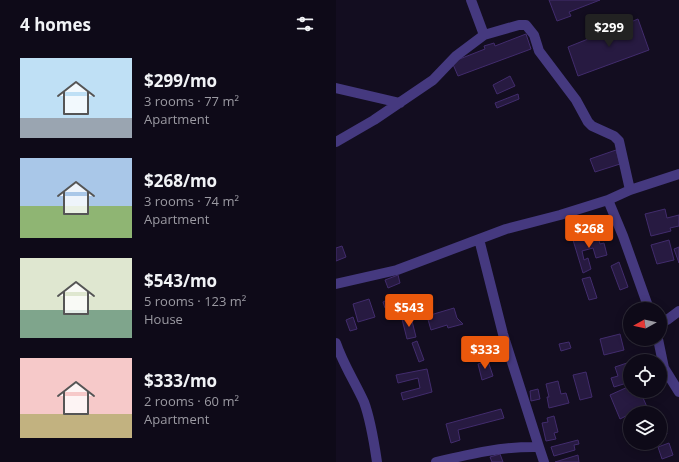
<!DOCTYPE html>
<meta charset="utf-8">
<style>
body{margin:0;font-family:"Open Sans",sans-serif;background:#171321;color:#f1f3f6;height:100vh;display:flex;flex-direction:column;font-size:15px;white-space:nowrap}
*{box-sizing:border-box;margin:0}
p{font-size:13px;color:#9b9aa2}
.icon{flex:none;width:22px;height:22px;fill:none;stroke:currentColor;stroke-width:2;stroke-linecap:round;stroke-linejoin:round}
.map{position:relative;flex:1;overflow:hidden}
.panel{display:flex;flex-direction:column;background:#0e0a18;width:336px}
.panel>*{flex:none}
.needle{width:26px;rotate:262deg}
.fabs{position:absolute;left:287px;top:302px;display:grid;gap:8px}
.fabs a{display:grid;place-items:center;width:44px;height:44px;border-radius:50%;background:#0e0a18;box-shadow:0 2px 10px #0003,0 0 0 1px #2e2b37;font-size:20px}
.price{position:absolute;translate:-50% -34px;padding:0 9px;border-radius:4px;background:#ea580c;color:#fff;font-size:13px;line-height:26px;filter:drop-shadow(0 1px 2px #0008)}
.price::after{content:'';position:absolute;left:50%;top:24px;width:12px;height:9px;margin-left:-6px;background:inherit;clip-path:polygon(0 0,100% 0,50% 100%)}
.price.active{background:#222;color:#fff}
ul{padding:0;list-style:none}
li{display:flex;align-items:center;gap:12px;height:100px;padding:0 20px}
li span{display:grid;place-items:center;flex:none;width:112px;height:80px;border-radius:0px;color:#555}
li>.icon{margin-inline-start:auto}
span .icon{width:48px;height:48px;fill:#fffc;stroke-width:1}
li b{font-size:17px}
h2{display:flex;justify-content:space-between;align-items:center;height:48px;padding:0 20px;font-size:17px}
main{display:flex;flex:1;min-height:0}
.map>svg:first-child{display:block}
</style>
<main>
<section class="panel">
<h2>4 homes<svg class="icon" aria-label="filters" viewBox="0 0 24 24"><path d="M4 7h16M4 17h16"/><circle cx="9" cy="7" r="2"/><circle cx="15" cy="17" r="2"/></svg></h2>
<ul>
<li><span style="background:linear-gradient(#bfe0f5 75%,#9aa5b1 0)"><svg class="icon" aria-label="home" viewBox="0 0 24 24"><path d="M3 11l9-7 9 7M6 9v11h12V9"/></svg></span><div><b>$299/mo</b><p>3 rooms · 77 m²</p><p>Apartment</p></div></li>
<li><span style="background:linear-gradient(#a9c7e8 60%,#8fb573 0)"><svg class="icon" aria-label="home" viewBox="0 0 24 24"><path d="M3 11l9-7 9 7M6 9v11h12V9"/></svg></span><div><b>$268/mo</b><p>3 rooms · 74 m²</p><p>Apartment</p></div></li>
<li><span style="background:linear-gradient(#dfe7d0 65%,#7fa58c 0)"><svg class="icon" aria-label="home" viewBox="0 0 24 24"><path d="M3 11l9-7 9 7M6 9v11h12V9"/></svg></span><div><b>$543/mo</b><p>5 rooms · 123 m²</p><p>House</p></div></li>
<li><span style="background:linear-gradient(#f6c9c9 70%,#c2b280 0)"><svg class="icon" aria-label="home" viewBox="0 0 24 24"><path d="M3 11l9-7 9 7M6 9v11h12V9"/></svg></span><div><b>$333/mo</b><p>2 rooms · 60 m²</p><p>Apartment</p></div></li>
</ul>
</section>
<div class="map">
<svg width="343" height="462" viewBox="0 0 343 462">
<rect width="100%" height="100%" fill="#130d20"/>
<path fill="#271a41" stroke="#422c6d" d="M213,0h51l-31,12 2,4 -14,5z
M302,19l11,31 -71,26 -10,-29z
M190,34l5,15 -73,27 -6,-14 33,-13 -1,-3 10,-3 1,3z
M174,76l5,10 -18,8 -4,-9z
M182,94l1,5 -22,9 -2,-5z
M280,150l4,14 -25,8 -5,-13z
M329,209l2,9 12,-3v11l-9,2 1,3 -20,5 -6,-22z
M261,233l3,11 4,-1 3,12 -11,3 -3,-10 -11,3 2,9 4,-2 3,11 -8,4 -10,-33z
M333,240l5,20 -17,4 -6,-19z
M6,246l4,11 -10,4v-13z
M343,247v16l-5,-14z
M283,262l9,25 -8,3 -9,-24z
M62,275l2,8 -12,5 -3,-8z
M254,277l7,21 -8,2 -7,-21z
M33,299l6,18 -17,5 -5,-18z
M53,299l2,6 -6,3 -2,-6z
M118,308l3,10 6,6 -15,4 -1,-3 -16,5 -4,-14z
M17,317l4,12 -7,2 -4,-11z
M75,317l5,20 -9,2 -5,-20z
M284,334l4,16 -20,5 -4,-16z
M81,341l7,19 -5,2 -7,-19z
M233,342l2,6 -10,3 -2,-7z
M152,361l5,15 -11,4 -4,-16z
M294,362v20l-16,5 -3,-9 7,-2 -3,-9z
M91,369l5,23 -29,8 -2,-7 19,-5 -2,-10 -20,5 -2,-8z
M250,372l6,25 -12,3 -7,-25z
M222,381l3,13 5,-1 3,10 -20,5 -2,-11h2l-3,-13z
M294,386v5h10l7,16 -14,6h-3v1l-10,5 -10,-24z
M202,389l2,10 -9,2 -1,-10z
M165,409l3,9 -46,12 2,10 -9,3 -5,-19z
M218,416l4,16 -4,1 2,6 -10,2 -4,-18 6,-1 -1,-4z
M324,420h2l5,14 -7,2z
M242,440l1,4 -5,1 1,5 -21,6 -3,-9z
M333,443l4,12 -11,4 -4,-12z
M164,454l3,8h-11l-2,-5z
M242,455l1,7h-24z"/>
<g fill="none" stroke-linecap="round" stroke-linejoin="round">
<path stroke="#45397f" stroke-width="10" d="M135,0l13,35
M0,88l64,15
M0,142l38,-22 59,-40 23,-24 28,-21 35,-10h7l8,10 5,16 37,49 12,22 4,4 22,10 5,5 11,49
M272,200l15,36 26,73
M143,239l24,95 36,113
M0,284l61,-14 109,-41 54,-14 48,-15 22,-10 49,-16
M324,323l7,-3 12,-9
M322,339l6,29 15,24
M0,343c7,21 19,39 28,59 7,19 10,40 13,60
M100,462c34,-8 68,-16 103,-15l5,15"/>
</g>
</svg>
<div class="fabs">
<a><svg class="needle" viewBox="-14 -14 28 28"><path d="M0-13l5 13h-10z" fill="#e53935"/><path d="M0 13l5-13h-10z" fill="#9b9aa2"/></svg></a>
<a><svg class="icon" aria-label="locate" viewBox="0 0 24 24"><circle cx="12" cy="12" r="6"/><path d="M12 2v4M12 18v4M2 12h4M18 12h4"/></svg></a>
<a><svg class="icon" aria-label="layers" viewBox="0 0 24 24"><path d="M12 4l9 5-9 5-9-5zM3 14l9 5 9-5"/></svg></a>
</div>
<b class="price active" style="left:273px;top:48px">$299</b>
<b class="price" style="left:253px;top:249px">$268</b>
<b class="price" style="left:73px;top:328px">$543</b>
<b class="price" style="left:149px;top:370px">$333</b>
</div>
</main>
